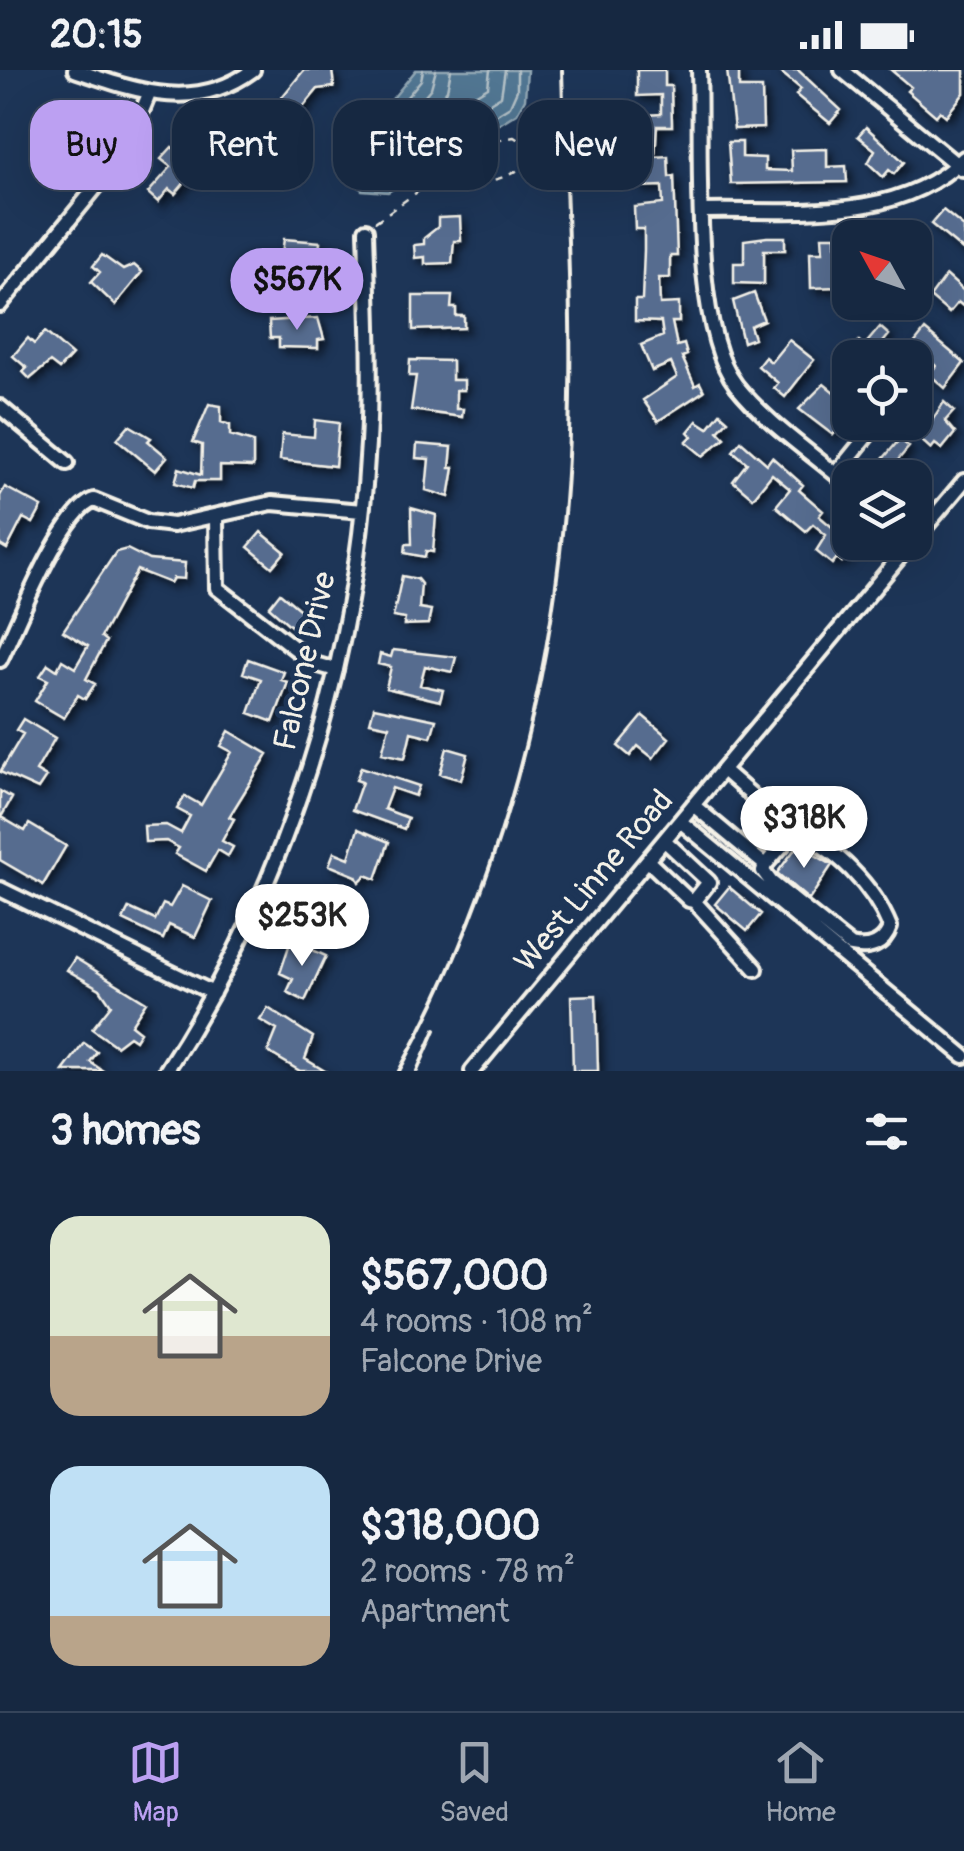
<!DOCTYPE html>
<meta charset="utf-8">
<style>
body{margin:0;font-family:Pangolin,sans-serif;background:#1f3048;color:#f1f3f6;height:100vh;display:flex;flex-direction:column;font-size:38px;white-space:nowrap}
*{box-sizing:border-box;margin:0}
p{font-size:32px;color:#9ea6b1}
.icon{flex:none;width:55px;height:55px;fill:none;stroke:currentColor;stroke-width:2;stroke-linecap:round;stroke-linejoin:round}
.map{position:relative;height:1001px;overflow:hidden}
.side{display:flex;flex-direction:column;background:#162841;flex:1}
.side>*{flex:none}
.banner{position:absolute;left:30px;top:30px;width:905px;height:90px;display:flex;gap:20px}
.needle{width:65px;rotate:310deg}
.controls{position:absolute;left:832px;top:150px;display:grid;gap:20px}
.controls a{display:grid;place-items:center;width:100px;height:100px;border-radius:20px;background:#162841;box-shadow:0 10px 40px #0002,0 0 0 2px #35445a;font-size:50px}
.price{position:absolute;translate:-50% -85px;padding:0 22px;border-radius:35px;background:#fff;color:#222;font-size:32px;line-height:65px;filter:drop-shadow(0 2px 5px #0008)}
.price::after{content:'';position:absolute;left:50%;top:60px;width:30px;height:22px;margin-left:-15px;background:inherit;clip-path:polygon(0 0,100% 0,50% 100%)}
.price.selected{background:#bca0f2;color:#111}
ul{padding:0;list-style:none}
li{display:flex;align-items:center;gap:30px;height:250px;padding:0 50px}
li span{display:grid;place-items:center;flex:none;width:280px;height:200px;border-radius:30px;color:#555}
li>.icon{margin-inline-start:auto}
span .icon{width:120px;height:120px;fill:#fffc;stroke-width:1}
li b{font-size:42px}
h2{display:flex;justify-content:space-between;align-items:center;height:120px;padding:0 50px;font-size:42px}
.tag{padding:0 35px;border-radius:30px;background:#162841;box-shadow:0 10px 40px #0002,0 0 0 2px #35445a;font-size:35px;line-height:90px}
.tag.selected{background:#bca0f2;color:#111}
.status{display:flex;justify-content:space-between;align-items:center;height:70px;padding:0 50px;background:#162841;direction:ltr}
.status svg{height:28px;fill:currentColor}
.tabs{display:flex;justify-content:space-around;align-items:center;height:140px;border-top:2px solid #35445a;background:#162841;font-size:28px;color:#9ea6b1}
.tabs a{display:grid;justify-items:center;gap:5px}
.tabs .selected{color:#bca0f2}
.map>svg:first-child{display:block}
</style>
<div class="status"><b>20:15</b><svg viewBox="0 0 49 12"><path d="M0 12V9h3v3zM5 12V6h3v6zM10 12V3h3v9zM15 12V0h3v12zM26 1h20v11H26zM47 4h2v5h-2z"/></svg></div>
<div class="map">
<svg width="964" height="1001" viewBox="0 0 964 1001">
<defs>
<filter id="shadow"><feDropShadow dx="4.5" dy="4.5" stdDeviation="5" flood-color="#0009"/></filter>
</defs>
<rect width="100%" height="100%" fill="#1d3557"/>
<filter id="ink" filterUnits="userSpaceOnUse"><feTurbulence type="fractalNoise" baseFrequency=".01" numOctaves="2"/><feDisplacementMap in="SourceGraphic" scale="20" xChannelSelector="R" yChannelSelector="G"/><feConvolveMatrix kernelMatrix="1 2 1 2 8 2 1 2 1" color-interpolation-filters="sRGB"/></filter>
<g filter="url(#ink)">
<path fill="#517692" stroke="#92a7b4" stroke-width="2.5" d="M416,0h111l-2,29 -8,14 -129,79 -26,-2 -19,-21 1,-11z"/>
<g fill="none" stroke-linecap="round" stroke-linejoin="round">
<path stroke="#b3c0c6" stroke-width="2.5" d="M423,0l-2,10 -68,82 13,18 20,2 124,-76 7,-16v-20
M436,0l-5,18 -62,73 2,8h12l118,-73 4,-26
M451,0l-4,20 -18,23 4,7 55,-33 2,-17"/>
</g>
<path fill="#576c8f" stroke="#f4f1e8" stroke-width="2.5" filter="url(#shadow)" d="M304,0h28l2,17 -16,2 -23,28v19l-22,-1 -1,-13h-11v-13l12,-1z
M637,0h28v16h6l1,40h-15l-2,31 13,-1 1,21 5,-1 3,80h-7v22h-11l1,26 19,-1v19h-7l5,24 7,-2 3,11 -5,2 13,29 5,-3 4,8 -46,30 -15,-21 34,-23 -6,-14 -19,8 -11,-26 22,-9 -2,-14 -26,-1v-21h7l2,-50v-21h-9l-1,-22 29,-3 -1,-18 -22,1v-47l-9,1 -1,-25 31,-2v-19l-24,1z
M727,0h12v18h23l1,40 -29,1z
M778,0h20l43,40 -11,13 -34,-28 5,-6z
M891,0h73v23l-18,23 -6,-5 -4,5 -29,-25 4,-4z
M68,36l15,35 -4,1 2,9 -20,6 -12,-46z
M866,57l38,35 -10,12 -5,-4 -6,7 -15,-14 7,-13 -17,-14z
M728,72h14v15l23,1v12l27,1 -1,-21 36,-1v18l19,-1 1,16 -116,2z
M172,77l29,24 -6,8 -4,-4 -16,19 -6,-5 -11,13 -10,-9 23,-26 -10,-8z
M943,140l21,17v24l-33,-27z
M460,147l1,24h-7l-2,22 -27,1v-7l-10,1 -1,-13 10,-1v-6l14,-11v-9z
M822,166h14l1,51 -26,1 -1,-36h13z
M767,167h18v13h-21v34l-30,-1v-20h10v-23z
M284,169l36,3 -3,28h-5l-1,9 -20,-2 3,-23 -12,-1z
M102,185l21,15 11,-5 8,7 -27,33 -24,-23 9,-10 -7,-6z
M946,205l18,16v16l-6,-5 -9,11 -19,-16z
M754,223l10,27 -14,6 4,12 -11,4 -10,-41z
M413,226h39l-1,12h5v8h8v12l-51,2z
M318,248l6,21 -6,1v8l-39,-1v-9h-9l-1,-17z
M880,257l9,8 -19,23h-20v22l-7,-5 -8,-8 24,-26 5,5z
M925,260l39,33 -19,25 -16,-14 7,-8 -23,-21z
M45,262l27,23 -13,14 -9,-7 -20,17 -7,-7 4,-4 -14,-12 15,-18 6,6z
M789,270l25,20 -29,37 -11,-9 4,-5 -20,-17 7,-9 6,5z
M410,290l42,1v19h12v10h-8v19h7l-1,8 -51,-7 5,-34h-7z
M824,314l26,21v9l-17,21 -34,-26z
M944,332l10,9 -9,10 10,12 -13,16 -7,-5 -4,5 -11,-10z
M209,334l12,2v16l9,3v10l23,7v25l-33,-1v15h-25l-2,7 -18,-5 4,-15 22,7 1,-30 -9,-3z
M720,343l8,7 -10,11 7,7 -22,18 -17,-14 6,-6 -4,-4 9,-11 11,7z
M315,350l24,3 -4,43 -55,-6 2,-26 32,3z
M129,355l22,13 -3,3 19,16 -12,14 -38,-32z
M900,369l9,8 -16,19 14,12h-30l-6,-5z
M741,371l26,23 5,-7 31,28 -4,5 24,21 -4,5 19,16 12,-14 -2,26 5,5 -11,13 -5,-4 -5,6 -16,-13 10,-16 -13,-11 -7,7 -30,-25 14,-17 -18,-15 -19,24 -20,-17 14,-18 -14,-12z
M417,374l35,3 -2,21h4l-5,29 -23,-7 3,-31 -13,-1z
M5,417l37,20 -9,16 -10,-5 -16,31 -7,-4v-49z
M411,438l25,7 -3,37 -7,-1 -1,6 -20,-4 1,-9h6z
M261,462l24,20 -13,15 -24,-20z
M127,479l22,11 36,3 -1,16 -11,-1 -3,5 -33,-13 -36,67 5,4 -20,38 9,5 -10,15 -7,-4 -14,23 -29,-17 13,-21 -8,-4 8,-12 9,6 5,-10 13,8 13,-22 -25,-15 53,-79z
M402,506l15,3 4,5 -2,24 12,2 -3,14 -24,1 1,-6 -12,-2z
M280,523l25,21 -12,14 -24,-21z
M393,580l63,7 -4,15 -27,-6 -5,19 23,5 -3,11 -54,-13 5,-21 -13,-3 2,-10 11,3z
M248,589l36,13 -3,8 7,2 -15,40 -24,-9 12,-34 -18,-6z
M374,637l62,13 -5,17 -20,-5 -6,26 -23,-5 7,-27 -19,-4z
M643,646l26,22 -16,20 -15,-12 -8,10 -12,-10z
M23,649l32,19 -19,33 10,6 -8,12 -38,-17 23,-38 -7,-4z
M229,661l39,23 -39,63 5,2 -12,22 11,6 -5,9 -10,-6 -12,21 -31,-17 4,-6 -13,-7 -21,1 -1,-16 22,-1 15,8 9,-17 -13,-7 8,-13 16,9 31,-53 -11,-6z
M447,678l21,6 -7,26 -21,-6z
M361,697l58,19 -4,10 -23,-8 -8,21 24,9 -4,11 -52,-19 10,-28 -6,-2z
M0,721l12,7 -11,19 24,14 4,-7 37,22 -23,39 -43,-25z
M358,759l31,13 -13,37 -10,-4 -7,7 -3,-6 -27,-11 5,-13 15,6z
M798,775l34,20 -23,35 -32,-27z
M182,816l30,15 -17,36 -26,-12 -6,14 -40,-19 6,-12 26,12 8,-16 7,3z
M729,817l32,27 -14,17 -32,-27z
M327,820l27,11 -17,38 -20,-9 2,-22 -11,-5 5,-11 11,5z
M291,870l35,16 -21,45 -18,-9 6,-13 -13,-6z
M75,888l71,44 -15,23 9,7 -5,8 -6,-4 -13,10 -24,-17 19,-24 -11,-16 -33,-19z
M596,925l2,76h-25l-2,-75z
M268,938l45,29 -8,22 20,12h-25l-32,-19 9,-22 -17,-10z
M84,973l13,9 -7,10 13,9h-40z"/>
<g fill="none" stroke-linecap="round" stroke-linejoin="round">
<g stroke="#f4f1e8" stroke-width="20">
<path id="minor" d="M75,0c62,21 120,43 178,0
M699,0c3,79 -9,255 37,315 31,39 76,68 114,101
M842,0l120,99
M704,141c87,-2 193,13 260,-53
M0,235l126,-155 23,-56
M0,337l67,56
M836,404l42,-52
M216,448l1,70 98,76 21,6
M915,469l49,-58
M0,590c17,-34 61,-149 94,-160l54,22 25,3 99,-22 90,8
M693,735l72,60 29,-33 -71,-62
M680,751l284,235
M648,791l41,39 5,1 15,-19 -45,-42
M765,795l-2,6 8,11 80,64c18,4 33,-1 39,-19 -16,-40 -55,-81 -96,-95
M0,819l213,104
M694,831l62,68
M166,1001c122,-188 190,-405 202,-628 4,-71 0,-142 -2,-213
M472,1001l440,-529"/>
</g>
<path stroke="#f4f1e8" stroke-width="2.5" stroke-dasharray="8 8" stroke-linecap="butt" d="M375,152l52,-37 75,-46 12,-2 12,8 -2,21c-26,20 -67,19 -97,19"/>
<use href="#minor" stroke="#1d3557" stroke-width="12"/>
<path stroke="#f4f1e8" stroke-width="4" d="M399,1001c93,-167 146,-358 164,-547 15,-150 3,-304 -1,-454
M417,1001l18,-41"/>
</g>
</g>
<g text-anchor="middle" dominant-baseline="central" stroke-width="9" stroke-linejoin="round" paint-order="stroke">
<g font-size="32" fill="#f4f1e8" stroke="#1d3557">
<text transform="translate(305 591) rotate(-77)">Falcone Drive</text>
<text transform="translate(594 811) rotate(-50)">West Linne Road</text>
</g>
</g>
</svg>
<div class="controls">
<a><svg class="needle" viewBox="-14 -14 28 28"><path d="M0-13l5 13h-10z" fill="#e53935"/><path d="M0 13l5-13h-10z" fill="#9ea6b1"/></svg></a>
<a><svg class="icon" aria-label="locate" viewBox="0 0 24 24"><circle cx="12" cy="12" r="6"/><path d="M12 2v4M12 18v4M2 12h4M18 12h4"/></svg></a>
<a><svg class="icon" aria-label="layers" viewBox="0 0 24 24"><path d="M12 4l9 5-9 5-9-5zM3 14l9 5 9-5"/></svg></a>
</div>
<b class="price selected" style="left:297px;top:263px">$567K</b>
<b class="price" style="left:804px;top:801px">$318K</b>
<b class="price" style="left:302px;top:899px">$253K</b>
<div class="banner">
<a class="tag selected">Buy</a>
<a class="tag">Rent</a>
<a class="tag">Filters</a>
<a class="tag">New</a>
</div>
</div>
<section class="side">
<h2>3 homes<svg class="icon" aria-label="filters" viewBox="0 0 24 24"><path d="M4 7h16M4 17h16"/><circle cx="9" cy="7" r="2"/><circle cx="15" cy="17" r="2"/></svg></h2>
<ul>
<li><span style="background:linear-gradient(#dfe7d0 60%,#b9a48a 0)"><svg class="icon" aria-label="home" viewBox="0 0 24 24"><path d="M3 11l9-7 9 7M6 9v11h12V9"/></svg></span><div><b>$567,000</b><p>4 rooms · 108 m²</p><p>Falcone Drive</p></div></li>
<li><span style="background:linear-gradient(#bfe0f5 75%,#b9a48a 0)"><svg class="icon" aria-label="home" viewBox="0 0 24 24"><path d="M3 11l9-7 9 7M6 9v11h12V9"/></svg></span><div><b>$318,000</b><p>2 rooms · 78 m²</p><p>Apartment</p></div></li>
</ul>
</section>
<nav class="tabs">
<a class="selected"><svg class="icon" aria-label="map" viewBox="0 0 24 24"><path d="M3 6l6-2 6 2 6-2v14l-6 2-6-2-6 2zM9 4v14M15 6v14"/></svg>Map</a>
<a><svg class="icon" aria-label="saved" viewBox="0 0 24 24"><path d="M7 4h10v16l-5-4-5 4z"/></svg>Saved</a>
<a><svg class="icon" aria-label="home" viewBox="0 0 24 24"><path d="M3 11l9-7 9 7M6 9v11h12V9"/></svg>Home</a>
</nav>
